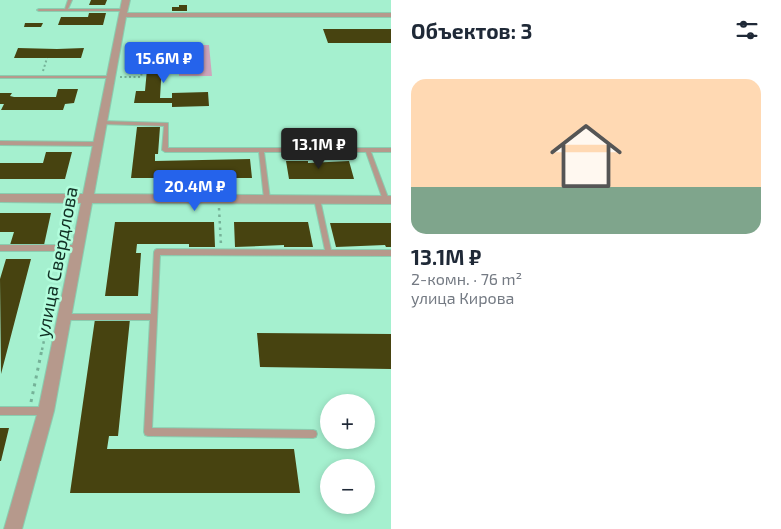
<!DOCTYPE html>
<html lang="ru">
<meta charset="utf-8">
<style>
body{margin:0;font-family:"Exo 2",sans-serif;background:#f6f6f7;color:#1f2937;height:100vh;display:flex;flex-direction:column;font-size:19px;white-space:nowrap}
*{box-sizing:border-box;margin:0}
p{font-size:16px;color:#747a83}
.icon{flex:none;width:28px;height:28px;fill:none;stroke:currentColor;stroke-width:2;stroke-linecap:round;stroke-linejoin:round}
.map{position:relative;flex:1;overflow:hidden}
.side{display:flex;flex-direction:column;background:#fff;width:390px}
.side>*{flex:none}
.controls{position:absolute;left:320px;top:394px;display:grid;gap:10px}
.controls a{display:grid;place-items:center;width:55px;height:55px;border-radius:50%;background:#fff;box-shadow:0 2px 8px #0003;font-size:25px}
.price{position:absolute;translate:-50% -42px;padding:0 11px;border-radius:5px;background:#2563eb;color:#fff;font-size:16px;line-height:32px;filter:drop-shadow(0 1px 2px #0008)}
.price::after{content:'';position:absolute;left:50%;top:30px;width:15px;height:11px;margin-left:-8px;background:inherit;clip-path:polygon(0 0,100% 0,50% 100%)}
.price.current{background:#222;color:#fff}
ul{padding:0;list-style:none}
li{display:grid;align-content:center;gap:10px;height:265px;padding:0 20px}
li span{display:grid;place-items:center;height:155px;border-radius:15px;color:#555}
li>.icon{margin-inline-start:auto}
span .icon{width:90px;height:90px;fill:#fffc;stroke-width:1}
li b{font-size:21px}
h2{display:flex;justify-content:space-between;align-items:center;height:60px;padding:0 20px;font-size:21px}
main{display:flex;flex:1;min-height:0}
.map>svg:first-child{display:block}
</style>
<main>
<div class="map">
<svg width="391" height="529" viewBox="0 0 391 529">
<rect width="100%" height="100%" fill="#a5f0cf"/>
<path fill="#cea5bb" d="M179,45h30l3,31h-33z"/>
<path fill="#474310" d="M91,0h16l-2,5h-16z
M179,5h8v6h-15v-4h7z
M89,13h17l-3,12h-45l3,-8h27z
M25,23h18l-2,4h-17z
M323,29h68v14h-63z
M141,46h22l-3,52h12v-5l36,-1 1,14 -37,1v-4h-38l2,-12h9l3,-33h-8z
M18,48l39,1 27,-1 -3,10h-67z
M58,89h20l-4,14 -9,1 -2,6h-62l3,-6h-4v-11h12l-2,3 4,1h42z
M137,127h23l-2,27h-3v7l95,-2 2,19h-121z
M46,152h26l-7,27h-65v-16h43z
M286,161h22v2l41,-2 5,18h-65z
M0,213h51l-7,32h-34l4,-13h-14z
M115,222h99l1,25h-26v-3h-52l-1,9h5l-3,43h-33z
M234,222h74l5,25h-29v-2l-49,2z
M330,223h61v24h-5l-1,-2 -49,2z
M6,259h25l-30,115 -1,-95z
M95,319h35l-12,117h-9l-2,13h187l6,44h-230z
M257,333l134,1v35l-131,-2z
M0,428h9l-8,33h-1z"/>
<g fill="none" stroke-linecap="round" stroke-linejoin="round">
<g stroke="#8acdb0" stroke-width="2">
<path id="lane" d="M68,0h4l-4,9h56l2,1 -2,1h-85l-2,-1 2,-1h26z
M0,76h112l2,1 -2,1h-112z
M102,121l66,2v25h223v4h-20l18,48 -3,2 -3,-2 -17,-48h-102l6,47 -3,2 -3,-2 -5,-47h-94l-3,-2 2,-24 -64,-2v-1z
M0,141l98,1 3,2 -3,2 -98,-1z
M315,197h2l3,2 11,51h60v6l-231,-1 -8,173 161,2 3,1 1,3 -1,3 -3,1 -165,-2 -3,-1 -1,-3 6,-112h-85l-2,-1 -1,-2 1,-2 2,-1h86l3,-62 1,-2 2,-1 168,1 -11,-51z
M0,245h78l2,1 1,2 -1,2 -2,1h-78z
M0,407h45l3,1 1,3 -1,3 -3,1h-45z"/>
</g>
<g stroke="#8acdb0" stroke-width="2">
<path id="street" d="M122,0h8l-3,13h264v4h-265l-32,177 297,2v8l-299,-1 -38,208 -32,118h-18l34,-118 43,-208 -81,-1v-8h83z"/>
</g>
<path stroke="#75b298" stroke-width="2" stroke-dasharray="2 2.5" stroke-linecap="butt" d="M43,71l4,-13
M120,77h21l3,-19"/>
<path stroke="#75b298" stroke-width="2.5" stroke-dasharray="2.5 4" stroke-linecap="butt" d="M219,208l2,37
M42,350l12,-58"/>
<path stroke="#75b298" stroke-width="3" stroke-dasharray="3 5" stroke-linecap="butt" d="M31,402l11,-53"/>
<use href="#lane" fill="#b6998c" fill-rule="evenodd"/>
<use href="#street" fill="#b6998c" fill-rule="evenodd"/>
</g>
<g text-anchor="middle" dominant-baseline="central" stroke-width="5" stroke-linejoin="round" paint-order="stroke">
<g font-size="19" fill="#113024" stroke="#b2fddc">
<text transform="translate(56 262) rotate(-79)">улица Свердлова</text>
</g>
</g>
</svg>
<div class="controls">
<a>+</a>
<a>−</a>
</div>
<b class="price" style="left:164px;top:84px">15.6M ₽</b>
<b class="price current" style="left:319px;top:170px">13.1M ₽</b>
<b class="price" style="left:195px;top:212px">20.4M ₽</b>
</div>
<section class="side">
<h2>Объектов: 3<svg class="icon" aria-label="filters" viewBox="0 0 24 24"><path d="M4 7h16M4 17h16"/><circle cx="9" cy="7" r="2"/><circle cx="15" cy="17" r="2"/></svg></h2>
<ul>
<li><span style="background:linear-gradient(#ffd9b3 70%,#7fa58c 0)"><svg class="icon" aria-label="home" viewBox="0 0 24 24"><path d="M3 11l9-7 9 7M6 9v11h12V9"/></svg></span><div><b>13.1M ₽</b><p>2-комн. · 76 m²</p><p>улица Кирова</p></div></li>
</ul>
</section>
</main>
